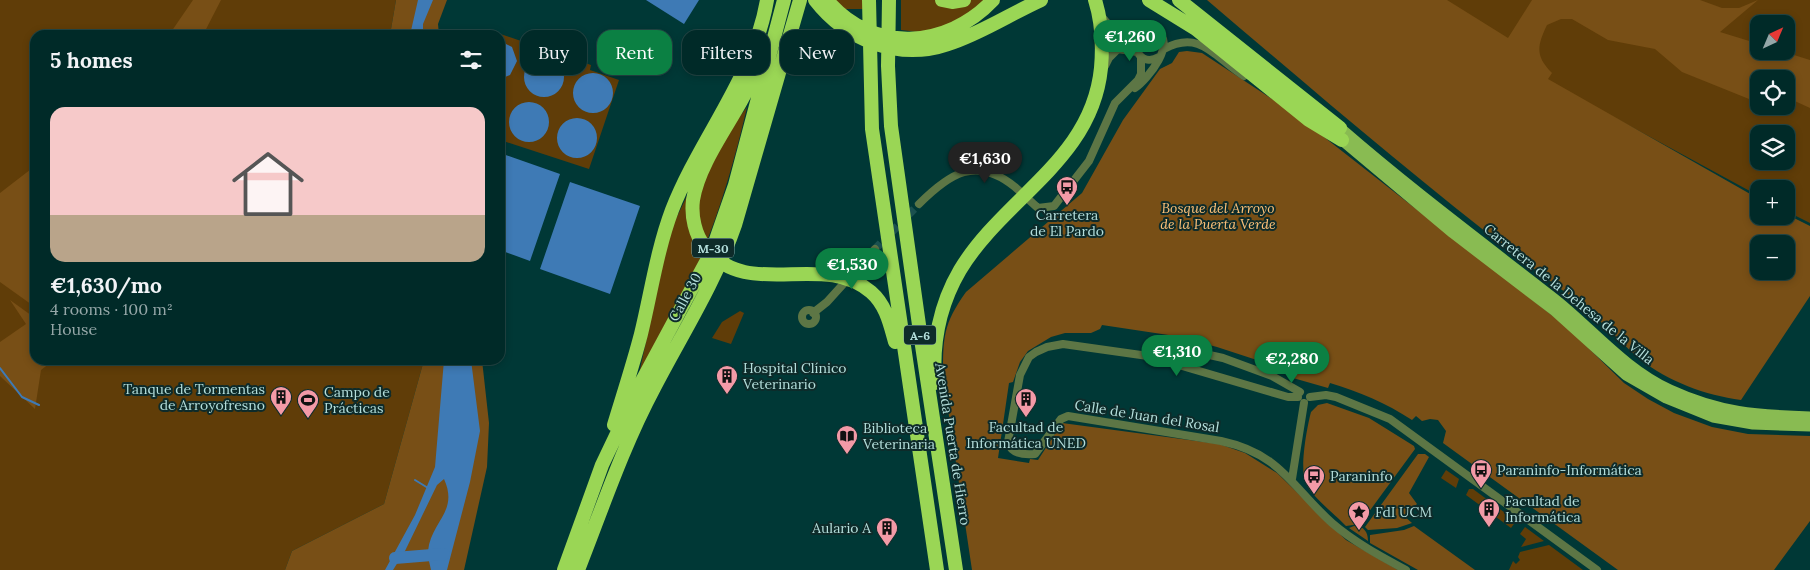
<!DOCTYPE html>
<meta charset="utf-8">
<style>
body{margin:0;font-family:Lora,serif;background:#0a3230;color:#f1f3f6;height:100vh;display:flex;flex-direction:column;font-size:19px;white-space:nowrap}
*{box-sizing:border-box;margin:0}
p{font-size:16px;color:#95a7a8}
.icon{flex:none;width:28px;height:28px;fill:none;stroke:currentColor;stroke-width:2;stroke-linecap:round;stroke-linejoin:round}
.map{position:relative;flex:1;overflow:hidden}
.drawer{position:absolute;left:30px;top:30px;width:475px;height:335px;display:flex;flex-direction:column;background:#002a28;border-radius:15px;box-shadow:0 2px 8px #0003,0 0 0 1px #224645}
.drawer>*{flex:none}
.top-card{position:absolute;left:520px;top:30px;width:475px;height:45px;display:flex;gap:10px}
.needle{width:32px;rotate:44deg}
.tools{position:absolute;left:1750px;top:15px;display:grid;gap:10px}
.tools a{display:grid;place-items:center;width:45px;height:45px;border-radius:10px;background:#002a28;box-shadow:0 2px 8px #0003,0 0 0 1px #224645;font-size:25px}
.price{position:absolute;translate:-50% -42px;padding:0 11px;border-radius:18px;background:#0b8043;color:#fff;font-size:16px;line-height:32px;filter:drop-shadow(0 1px 2px #0008)}
.price::after{content:'';position:absolute;left:50%;top:30px;width:15px;height:11px;margin-left:-8px;background:inherit;clip-path:polygon(0 0,100% 0,50% 100%)}
.price.selected{background:#222;color:#fff}
ul{padding:0;list-style:none}
li{display:grid;align-content:center;gap:10px;height:265px;padding:0 20px}
li span{display:grid;place-items:center;height:155px;border-radius:15px;color:#555}
li>.icon{margin-inline-start:auto}
span .icon{width:90px;height:90px;fill:#fffc;stroke-width:1}
li b{font-size:21px}
h2{display:flex;justify-content:space-between;align-items:center;height:60px;padding:0 20px;font-size:21px}
.tag{padding:0 18px;border-radius:15px;background:#002a28;box-shadow:0 2px 8px #0003,0 0 0 1px #224645;font-size:18px;line-height:45px}
.tag.selected{background:#0b8043;color:#fff}
.map>svg:first-child{display:block}
</style>
<div class="map">
<svg width="1810" height="570" viewBox="0 0 1810 570">
<rect width="100%" height="100%" fill="#003836"/>
<path fill="#603d08" fill-rule="evenodd" d="M0,0h396l-6,35h-355v325h389l-40,144 -92,47 -7,19h-285z
M832,0h32v9h-25z
M901,0h84c-31,28 -41,36 -84,30z
M1398,0h412v223l-24,-12v-22h-27v7zM1759,24h27v27h-27zM1759,79h27v27h-27zM1759,134h27v27h-27z
M486,29l105,36 -1,5 29,10 -30,89 -89,-29v-105h-22z
M747,107c-15,65 -35,131 -65,191 -13,25 -29,51 -43,76l31,-143 29,-60z
M740,311l4,2 -13,31 -19,-6 10,-16z
M1446,470l13,9 -3,9 -15,-10z
M1469,489h4l43,32 -5,7 -45,-33z
M1525,527l19,14 -23,6 5,-8 -6,-5z
M1549,545l34,25h-74l4,-9 3,3 4,-4 -2,-3 2,-5z"/>
<path fill="#784f16" fill-rule="evenodd" d="M193,0h28l-18,35h-34z
M396,0h51l-9,24 1,11h-49z
M1207,0h240l61,38 24,-38h168l22,8h17l19,-8 -38,32 39,12v7h22l29,9v48l-24,-11v-18h-27v24l-77,-31 -27,-23 -47,-9 -36,-21h-11l-14,6c-10,21 -12,31 5,48l-4,6 211,120v17h27v-2l24,12v70l-69,104c-36,-5 -72,-18 -101,-41 -23,-19 -42,-43 -67,-61 -127,-93 -246,-196 -366,-298zM1759,244h27v27h-27z
M1187,51l15,2 90,59 275,215 57,56 24,16 26,14 38,14 36,7 62,2v85l-36,49h-156l-175,-127 3,-12 -8,-11 -8,-1 -8,2 -6,-5 -4,4c-26,-17 -52,-28 -82,-37l-2,5 -35,-10 -18,-12 -58,-19 -42,-11 -73,-11 -2,4 -9,4h-26l-14,4 -23,14 -8,11 -7,20 -4,1 -11,75 31,5 1,-4 8,1 24,-37 157,21 26,9 32,20 69,67 52,30h-426l-29,-194c0,-38 0,-52 23,-84l116,-99 41,-73 37,-51 12,-6 7,-11z
M35,166v141l-35,-25v-89z
M10,300l25,18v42h19l-13,10 -6,39 -35,-33v-34l26,-18z
M424,360h58l7,63 -2,44 -23,103h-179l7,-19 92,-47z
M1327,403l42,15 45,28 1,3 -55,75 -14,2c-10,-11 -37,-31 -41,-45 -5,-15 2,-54 6,-69l7,-7z
M1418,454h7l4,3 -20,36 8,11 -13,12 8,7 -15,5 -29,2 -3,-3z
M1354,526c10,0 14,6 14,15l-19,-13z
M1414,526l61,44h-57l-48,-27v-8l34,-5z"/>
<path fill="#3e7ab5" d="M418,0h15l-10,24v11h-13z
M646,0h53l-15,24z
M500,41l12,6 5,14 -7,14 -10,4z
M524 77a20 20 0 1 1 40 0a20 20 0 1 1-40 0Z
M573 93a20 20 0 1 1 40 0a20 20 0 1 1-40 0Z
M509 122a20 20 0 1 1 40 0a20 20 0 1 1-40 0Z
M557 138a20 20 0 1 1 40 0a20 20 0 1 1-40 0Z
M500,153l60,21 -30,87 -30,-11z
M570,182l70,24 -30,88 -70,-25z
M444,360h27l9,71 -10,51 -23,88h-16c-1,-6 -4,-14 -3,-19 3,-30 31,-39 16,-72l-7,6 -32,66 -12,19h-8l30,-55 20,-48z"/>
<g fill="none" stroke-linecap="round" stroke-linejoin="round">
<path stroke="#3e7ab5" stroke-width="2" d="M0,368l22,29 17,8
M415,480l13,8"/>
<path stroke="#3e7ab5" stroke-width="12" d="M395,558l49,-4"/>
<path stroke="#1b514f" stroke-width="8" stroke-dasharray="8 4" stroke-linecap="butt" d="M875,249l44,-45"/>
<path stroke="#5d7645" stroke-width="8" d="M1102,17c10,13 21,20 37,16 6,-1 10,-4 16,-2 24,10 -8,49 -20,57
M1140,33c-11,15 2,34 19,24
M1164,49c37,-20 51,9 80,27
M1105,66l4,-8 9,-9 19,3
M919,204c30,-30 57,-49 96,-17 8,7 15,14 23,21l16,-2 35,-45 26,-58 23,-23 3,-6v-17
M802 317a7 7 0 1 1 14 0a7 7 0 1 1-14 0Z
M813,313l14,-11 48,-53
M1155,343l68,15 49,18 28,16
M1298,397h-10l-140,-41 -85,-12 -16,3 -11,5 -7,5 -9,18 -12,67c3,12 16,13 27,12l26,-35 7,-3 153,25c60,13 70,45 111,82 22,19 48,33 74,47
M1310,397l16,-2 10,2 54,22 207,151
M1292,479l12,-76"/>
<path stroke="#89bb52" stroke-width="11" d="M1340,128c70,61 144,116 217,173 37,30 69,69 113,89 50,23 86,25 140,27
M1342,140l111,93 102,78 71,64 40,23 47,19 40,7 57,2"/>
<path stroke="#9ad655" stroke-width="14" d="M815,0c31,40 83,61 133,44 32,-10 62,-30 93,-44
M827,0c45,54 120,49 166,0
M869,0l3,129 65,441
M889,0l-1,66 3,60 30,213 35,231
M942,0l10,2 12,-2
M1149,0l47,29 113,91 33,20
M1179,0l161,128
M761,56c-6,15 -12,31 -20,45 -16,29 -43,66 -48,99 -2,16 2,35 12,47 42,55 117,3 166,45 15,13 19,32 24,50
M935,383c-3,-39 5,-79 25,-113 44,-73 132,-110 141,-202 2,-23 1,-46 -6,-68
M614,425c9,-30 19,-60 27,-91 10,-41 16,-84 31,-124 28,-72 82,-133 95,-210
M564,570l38,-105 41,-86 69,-128 23,-66 49,-185
M578,570c24,-61 45,-124 76,-182 28,-54 61,-105 81,-163l65,-225"/>
</g>
<defs>
<g id="bus-pin" transform="scale(1.125)"><path d="M0 17L-7.5 6A9.5 9.5 0 1 1 7.5 6Z" fill="#f39aa7" stroke="#0e2b2a"/><path d="M-5-6H5V4H4V6H2V4H-2V6H-4V4H-5ZM-3.5-4V0h7V-4ZM-3.5 1.2v1.5H-2V1.2ZM2 1.2v1.5H3.5V1.2Z" fill="#111"/></g>
<g id="building-pin" transform="scale(1.125)"><path d="M0 17L-7.5 6A9.5 9.5 0 1 1 7.5 6Z" fill="#f39aa7" stroke="#0e2b2a"/><path d="M-4-6H4V6H1V3H-1V6H-4ZM-2.5-4.3h1.7v1.8h-1.7ZM.8-4.3h1.7v1.8H.8ZM-2.5-1h1.7V.8h-1.7ZM.8-1h1.7V.8H.8Z" fill="#111"/></g>
<g id="stadium-pin" transform="scale(1.125)"><path d="M0 17L-7.5 6A9.5 9.5 0 1 1 7.5 6Z" fill="#f39aa7" stroke="#0e2b2a"/><path d="M0-5a6.5 5 0 1 0 0 10a6.5 5 0 1 0 0-10ZM-3.5-1.8h7v3.6h-7Z" fill="#111"/></g>
<g id="library-pin" transform="scale(1.125)"><path d="M0 17L-7.5 6A9.5 9.5 0 1 1 7.5 6Z" fill="#f39aa7" stroke="#0e2b2a"/><path d="M-6-4Q-3-5.5-.7-3.5V5Q-3 3-6 4ZM6-4Q3-5.5 .7-3.5V5Q3 3 6 4Z" fill="#111"/></g>
<g id="sight-pin" transform="scale(1.125)"><path d="M0 17L-7.5 6A9.5 9.5 0 1 1 7.5 6Z" fill="#f39aa7" stroke="#0e2b2a"/><path d="M0-6L1.8-2.2L6-1.7L2.9 1.2L3.7 5.4L0 3.3L-3.7 5.4L-2.9 1.2L-6-1.7L-1.8-2.2Z" fill="#111"/></g>
</defs>
<g fill-rule="evenodd">
<use href="#bus-pin" x="1067" y="187"/>
<use href="#building-pin" x="727" y="376"/>
<use href="#building-pin" x="281" y="397"/>
<use href="#building-pin" x="1026" y="399"/>
<use href="#stadium-pin" x="308" y="400"/>
<use href="#library-pin" x="847" y="436"/>
<use href="#bus-pin" x="1481" y="470"/>
<use href="#bus-pin" x="1314" y="476"/>
<use href="#building-pin" x="1489" y="509"/>
<use href="#sight-pin" x="1359" y="512"/>
<use href="#building-pin" x="887" y="528"/>
</g>
<g text-anchor="middle" dominant-baseline="central" stroke-width="4" stroke-linejoin="round" paint-order="stroke">
<g fill="#0e2b2a" stroke="#82a8a6" stroke-width="1">
<rect x="692" y="238.5" width="42" height="19" rx="4"/>
<rect x="904" y="325.5" width="32" height="19" rx="4"/>
</g>
<g font-size="12" font-weight="bold" fill="#b4dedb">
<text x="713" y="248">M-30</text>
<text x="920" y="335">A-6</text>
</g>
<g font-size="14" font-style="italic" fill="#fdc178" stroke="#0e2b2a">
<text x="1218" y="208">Bosque del Arroyo<tspan x="1218" dy="16">de la Puerta Verde</tspan></text>
</g>
<g font-size="14" fill="#b4dedb" stroke="#0e2b2a" text-anchor="start">
<text x="1067" y="215" text-anchor="middle">Carretera<tspan x="1067" dy="16">de El Pardo</tspan></text>
<text x="743" y="368">Hospital Clínico<tspan x="743" dy="16">Veterinario</tspan></text>
<text x="265" y="389" text-anchor="end">Tanque de Tormentas<tspan x="265" dy="16">de Arroyofresno</tspan></text>
<text x="324" y="392">Campo de<tspan x="324" dy="16">Prácticas</tspan></text>
<text x="1026" y="427" text-anchor="middle">Facultad de<tspan x="1026" dy="16">Informática UNED</tspan></text>
<text x="863" y="428">Biblioteca<tspan x="863" dy="16">Veterinaria</tspan></text>
<text x="1497" y="470">Paraninfo-Informática</text>
<text x="1330" y="476">Paraninfo</text>
<text x="1505" y="501">Facultad de<tspan x="1505" dy="16">Informática</tspan></text>
<text x="1375" y="512">FdI UCM</text>
<text x="871" y="528" text-anchor="end">Aulario A</text>
</g>
<g font-size="14" fill="#b4dedb" stroke="#0e2b2a">
<text transform="translate(1569 294) rotate(39)">Carretera de la Dehesa de la Villa</text>
<text transform="translate(685 297) rotate(-62)">Calle 30</text>
<text transform="translate(1147 416) rotate(9)">Calle de Juan del Rosal</text>
<text transform="translate(953 444) rotate(81)">Avenida Puerta de Hierro</text>
</g>
</g>
</svg>
<div class="tools">
<a><svg class="needle" viewBox="-14 -14 28 28"><path d="M0-13l5 13h-10z" fill="#e53935"/><path d="M0 13l5-13h-10z" fill="#95a7a8"/></svg></a>
<a><svg class="icon" aria-label="locate" viewBox="0 0 24 24"><circle cx="12" cy="12" r="6"/><path d="M12 2v4M12 18v4M2 12h4M18 12h4"/></svg></a>
<a><svg class="icon" aria-label="layers" viewBox="0 0 24 24"><path d="M12 4l9 5-9 5-9-5zM3 14l9 5 9-5"/></svg></a>
<a>+</a>
<a>−</a>
</div>
<b class="price" style="left:1130px;top:62px">€1,260</b>
<b class="price selected" style="left:985px;top:184px">€1,630</b>
<b class="price" style="left:852px;top:290px">€1,530</b>
<b class="price" style="left:1177px;top:377px">€1,310</b>
<b class="price" style="left:1292px;top:384px">€2,280</b>
<div class="top-card">
<a class="tag">Buy</a>
<a class="tag selected">Rent</a>
<a class="tag">Filters</a>
<a class="tag">New</a>
</div>
<section class="drawer">
<h2>5 homes<svg class="icon" aria-label="filters" viewBox="0 0 24 24"><path d="M4 7h16M4 17h16"/><circle cx="9" cy="7" r="2"/><circle cx="15" cy="17" r="2"/></svg></h2>
<ul>
<li><span style="background:linear-gradient(#f6c9c9 70%,#b9a48a 0)"><svg class="icon" aria-label="home" viewBox="0 0 24 24"><path d="M3 11l9-7 9 7M6 9v11h12V9"/></svg></span><div><b>€1,630/mo</b><p>4 rooms · 100 m²</p><p>House</p></div></li>
</ul>
</section>
</div>
